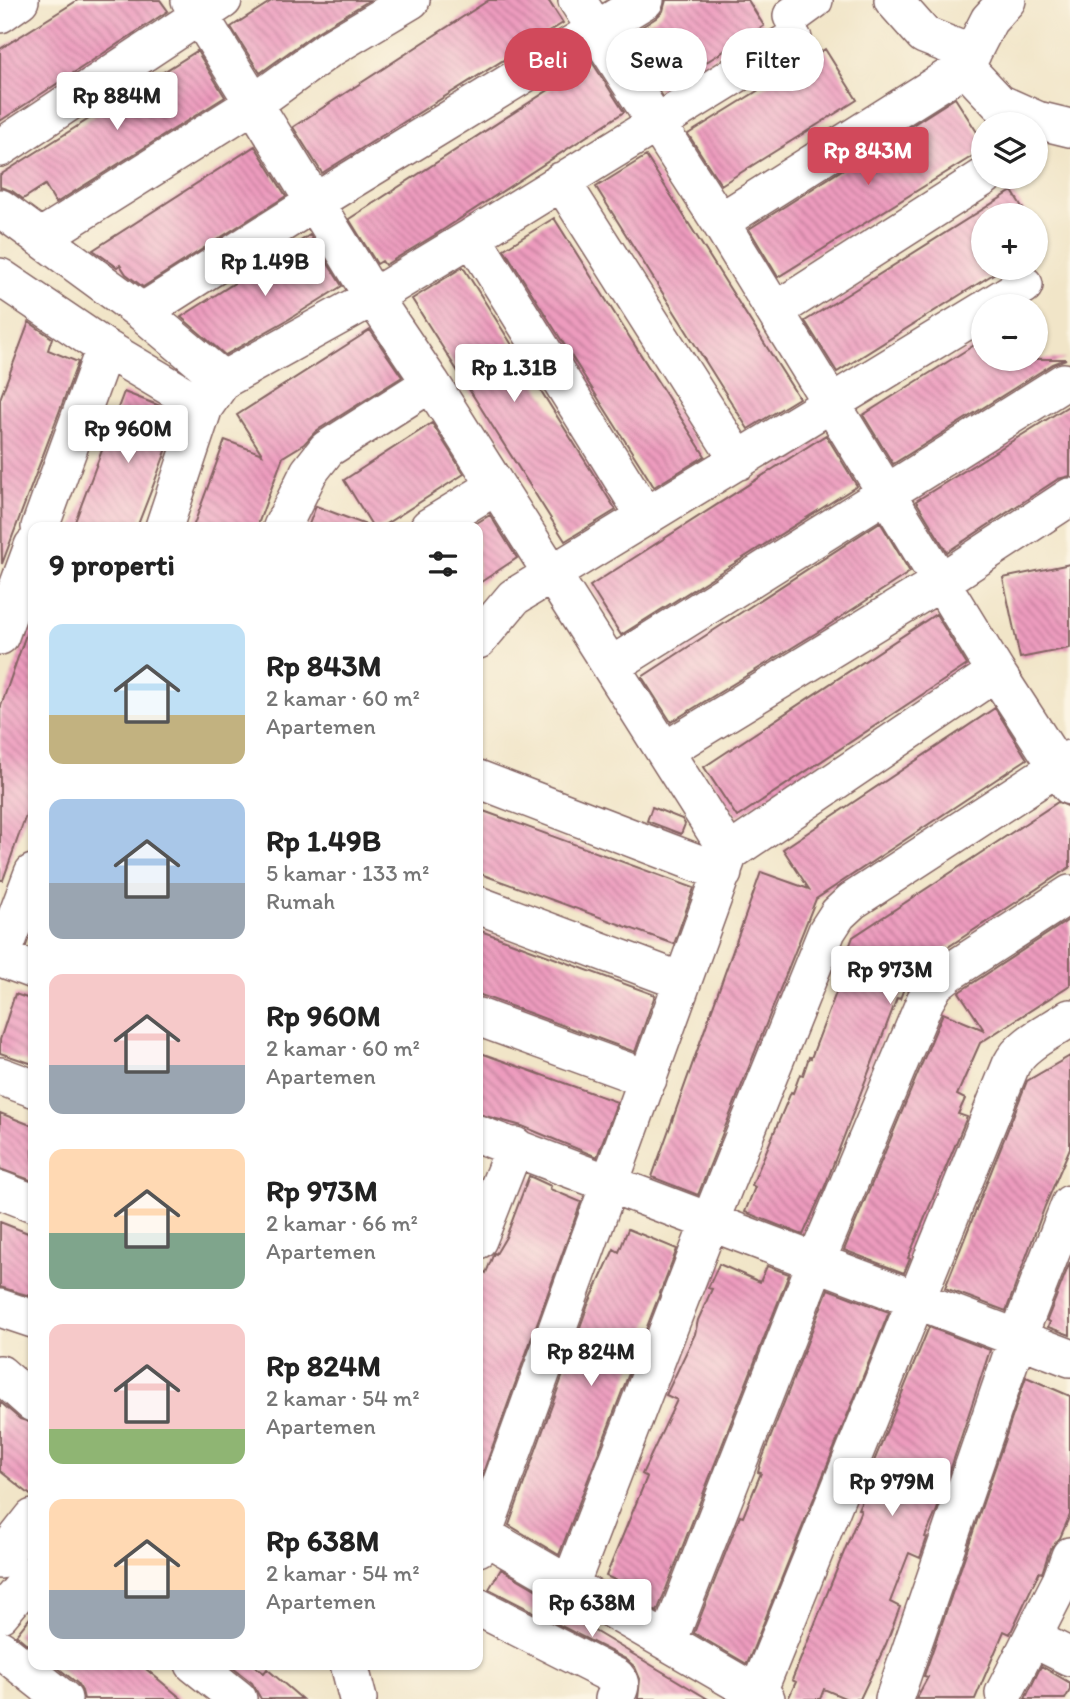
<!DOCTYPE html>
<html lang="id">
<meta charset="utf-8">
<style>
body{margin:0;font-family:Itim,sans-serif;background:#f2f2f2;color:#222;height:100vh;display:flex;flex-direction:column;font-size:26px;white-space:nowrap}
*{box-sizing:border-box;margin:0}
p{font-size:23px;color:#767676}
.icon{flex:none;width:38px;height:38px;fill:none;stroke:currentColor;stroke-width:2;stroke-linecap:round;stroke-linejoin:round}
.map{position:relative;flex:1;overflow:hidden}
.side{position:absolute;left:28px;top:522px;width:455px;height:1148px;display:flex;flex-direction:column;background:#fff;border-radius:14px;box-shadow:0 2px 5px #0004}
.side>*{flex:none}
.top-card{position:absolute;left:504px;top:28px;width:460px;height:63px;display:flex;gap:14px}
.buttons{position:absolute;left:971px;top:112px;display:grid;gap:14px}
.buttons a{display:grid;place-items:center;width:77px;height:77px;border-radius:50%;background:#fff;box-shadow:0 2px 5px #0004;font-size:35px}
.price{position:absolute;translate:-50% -60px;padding:0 16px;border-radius:7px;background:#fff;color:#222;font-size:23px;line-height:46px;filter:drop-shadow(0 2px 4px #0008)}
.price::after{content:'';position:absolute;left:50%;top:42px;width:21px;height:16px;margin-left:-10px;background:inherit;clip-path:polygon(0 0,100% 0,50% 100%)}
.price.active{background:#d1495b;color:#fff}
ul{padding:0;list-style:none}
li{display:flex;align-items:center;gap:21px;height:175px;padding:0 21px}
li span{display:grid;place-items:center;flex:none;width:196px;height:140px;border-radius:14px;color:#555}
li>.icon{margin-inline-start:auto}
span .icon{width:84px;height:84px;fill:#fffc;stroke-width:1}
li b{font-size:30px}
h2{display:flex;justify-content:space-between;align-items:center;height:84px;padding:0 21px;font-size:30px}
.pill{padding:0 24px;border-radius:32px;background:#fff;box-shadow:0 2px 5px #0004;font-size:24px;line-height:63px}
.pill.active{background:#d1495b;color:#fff}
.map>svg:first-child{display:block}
</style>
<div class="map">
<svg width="1070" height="1699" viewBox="0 0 1070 1699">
<defs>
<pattern id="building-back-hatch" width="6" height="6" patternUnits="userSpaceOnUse" patternTransform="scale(1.75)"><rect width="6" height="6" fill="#ed9bbe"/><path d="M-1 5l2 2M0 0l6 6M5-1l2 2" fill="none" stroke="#c27e9b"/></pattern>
</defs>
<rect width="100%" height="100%" fill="#fcf5e5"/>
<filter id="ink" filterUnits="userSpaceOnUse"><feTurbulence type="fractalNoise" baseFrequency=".0143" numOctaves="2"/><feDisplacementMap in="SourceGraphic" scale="14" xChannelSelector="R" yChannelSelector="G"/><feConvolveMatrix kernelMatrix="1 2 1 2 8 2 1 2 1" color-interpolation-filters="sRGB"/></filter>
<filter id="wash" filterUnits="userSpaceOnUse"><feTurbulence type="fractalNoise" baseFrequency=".00686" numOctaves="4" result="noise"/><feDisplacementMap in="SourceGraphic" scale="28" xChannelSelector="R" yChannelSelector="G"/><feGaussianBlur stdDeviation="1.57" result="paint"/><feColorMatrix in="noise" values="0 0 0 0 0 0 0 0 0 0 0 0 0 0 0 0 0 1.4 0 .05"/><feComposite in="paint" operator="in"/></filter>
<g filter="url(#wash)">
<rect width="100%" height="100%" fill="#f1e5c8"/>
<g id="blocks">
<path fill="url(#building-back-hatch)" d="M78,0h82l8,11 -168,110v-72z
M273,0h97l-53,32 -57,41 -29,-46z
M489,0h59l15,23 -241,150 -29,-46z
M666,0h82l16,26 -104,65 -32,-51 11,-7 -2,-3 19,-12 7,-7z
M825,49l32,51 -136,85 -33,-51z
M197,51l28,46 -169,106 -11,-18 -22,14 -11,-8 -12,-4v-12z
M592,62l32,50 -189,123 -50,30 -3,-4 -5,3 -28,-45z
M955,98l29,45v6l-206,128 -29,-48z
M255,146l31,50 -143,91 -17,-13 -6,-9 -3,2 -24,-17z
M646,156l153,242 -51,31 -152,-242z
M1012,191l15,24h-43v53h8l3,5 -158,99 -32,-51z
M554,218l151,238 -51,31 -150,-238z
M310,235l32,51 -53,33 -64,36 -44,-38z
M463,267l153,243 -51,31 -153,-242z
M29,322l23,16 -4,12 30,12 -76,202 -2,-165z
M370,330l32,47 -86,54 -12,13 -21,13 -26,70h-64l32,-87 37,14 -25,-39z
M984,339v20h82l-13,5 -160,100 -30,-49z
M124,392l41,16 14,8 -26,70 -16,41h-64z
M1070,405v71l-12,3 -111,73 -31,-51z
M432,423l32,51 -83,53h-8l-29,-47z
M826,435l31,51 -236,149 -31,-49z
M316,506l50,19v2h-58z
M490,515l27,43 -39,26v-57h-8z
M880,522l30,50 -89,58 -150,92 -29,-45z
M1070,564v84l-50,10 -17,-80z
M936,614l31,51 -230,152 -33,-50z
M30,623h3v172l-30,85h-3v-171z
M995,708l32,51 -211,140 -118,296 -46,-18 109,-305 48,17 -26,-40z
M1058,802l12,5v60l-160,105 -10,27 -3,-1 -72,188 -22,49 -58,-23 10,-25 -3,-2 39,-93 2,1 7,-19 3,1 6,-18 2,1 26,-68 2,-16 14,-37z
M652,807l30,12 3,5 -4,10 -34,-13z
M478,809l216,79 -20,56 -196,-71z
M1070,919v66l-90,58 -4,9 -19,43 8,4 -7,15 9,3 -59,141 2,1 -6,14 -60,-23 99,-237 41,17 -25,-38z
M478,930l177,65 -20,57 -157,-58z
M15,994l18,6v64l-33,-11v-13z
M478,1052l139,50 -20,55 -75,-31 -44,-12z
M1070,1056v92l-25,58 -39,105 -61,-23 82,-207z
M0,1113l33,13v55l-33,-12z
M529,1176l22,10 -1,3 31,13 -101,279 -2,-1v-197l5,-12 3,2 8,-20 2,1 10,-17z
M0,1222l33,13v62l-33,-10z
M628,1229l49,20 -118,306 -50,-30 79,-220 26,-56 5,3z
M1070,1262v73l-22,-8 2,-5 -3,-2z
M719,1264l41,18 7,-16 22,8 -132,338 -15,-9 4,-9 -40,-18 41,-99 -5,-3 35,-74 -11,-5 29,-61 3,-14 14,-31 -4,-1z
M828,1289l61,23 -142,352 -53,-31 46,-117 3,1 18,-44 -3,-1 3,-10z
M929,1327l61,23 -53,160 -12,27 2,1 -7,20 -11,-5 -19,49 10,5 -14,37 -26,55h-13l-23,-10 -4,10h-32l8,-17 -4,-2 69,-170 -3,-1 8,-17 -3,-2 7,-19z
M1026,1377l44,19v119l-10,23 -10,11 -8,24 -3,-1 -29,62 -6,-3 -29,68h-59l12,-22 -4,-1z
M0,1402l20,17 13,4v74l-33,-26z
M501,1569l63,37 -3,5 147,88h-70l2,-20 -5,-12 -9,-8 -137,-70z
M33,1614v35l-17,-14z
M53,1664h87l42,35h-98l-2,-8 -5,-8z
M228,1664h30l-2,3 8,6 3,-4 35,30h-41l-9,-16z
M1041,1666l29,17v7l-5,9h-40z"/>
</g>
</g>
<g filter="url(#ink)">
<use href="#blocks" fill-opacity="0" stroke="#846462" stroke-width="2"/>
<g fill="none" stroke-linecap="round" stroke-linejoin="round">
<g stroke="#846462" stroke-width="40">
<path id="minor" d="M190,0l183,297 58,86 298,470 -251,695
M577,0l143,222 276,450 74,114
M893,0l31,35 48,19
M0,14l20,-14
M792,16l22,-16
M965,67l34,36 38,17 33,8
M0,148l223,-148
M561,181l178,280
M0,208l142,104 81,68 -19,27 -40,120
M720,222l245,-155 24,-47 18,-20
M40,238l213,-134 76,-55 82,-49
M0,277l105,71
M990,306l34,-21
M775,311l209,-134
M142,312l173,-110 330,-202
M223,380l150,-83 99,-60
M646,517l-174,-280 321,-198
M40,527l65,-179 99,59
M282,527l27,-55 18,-23 104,-66
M429,527l67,-41
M0,636l33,-90
M478,640l36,-43 470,-287
M611,666l453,-284
M666,750l276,-169 128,-84
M478,779l245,94
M729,853l267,-181
M33,873l-32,85 32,12
M478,905l203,76
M478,1017l170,62
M0,1076l33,12
M478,1134l592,224
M0,1190l33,13
M478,1240l37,-94
M0,1308l33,11
M0,1374l33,29
M478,1532l288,167
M1070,1556l-9,25 -29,57 38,19
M0,1560l33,-42
M570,1585l140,-364 117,-290 11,-17 14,-13 218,-142
M478,1607l138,70c7,8 3,13 -2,22
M0,1614l33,-39
M668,1642l148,-380 109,-261 10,-17 15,-12 120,-78
M0,1649l63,50
M194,1664l44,35
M349,1664l9,35
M1004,1693l28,-55
M757,1694l254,-629c11,-22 39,-33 59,-47
M894,1699l124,-362 52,-133"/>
</g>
<use href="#minor" stroke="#fff" stroke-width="37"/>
</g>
</g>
</svg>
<div class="buttons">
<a><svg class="icon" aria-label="layers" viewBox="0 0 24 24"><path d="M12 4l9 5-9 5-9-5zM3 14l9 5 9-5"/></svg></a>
<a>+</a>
<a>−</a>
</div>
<b class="price" style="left:117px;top:132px">Rp 884M</b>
<b class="price active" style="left:868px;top:187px">Rp 843M</b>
<b class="price" style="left:265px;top:298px">Rp 1.49B</b>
<b class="price" style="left:514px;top:404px">Rp 1.31B</b>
<b class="price" style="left:128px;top:465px">Rp 960M</b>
<b class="price" style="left:890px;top:1006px">Rp 973M</b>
<b class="price" style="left:591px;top:1388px">Rp 824M</b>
<b class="price" style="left:892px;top:1518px">Rp 979M</b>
<b class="price" style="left:592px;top:1639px">Rp 638M</b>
<div class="top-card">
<a class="pill active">Beli</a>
<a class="pill">Sewa</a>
<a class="pill">Filter</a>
</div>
<section class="side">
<h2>9 properti<svg class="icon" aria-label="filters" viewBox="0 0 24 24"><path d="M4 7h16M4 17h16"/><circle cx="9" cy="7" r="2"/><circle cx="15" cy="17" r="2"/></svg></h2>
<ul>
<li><span style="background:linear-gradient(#bfe0f5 65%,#c2b280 0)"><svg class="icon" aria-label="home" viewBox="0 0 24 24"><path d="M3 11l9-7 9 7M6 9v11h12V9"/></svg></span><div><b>Rp 843M</b><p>2 kamar · 60 m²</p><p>Apartemen</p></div></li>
<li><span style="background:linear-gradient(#a9c7e8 60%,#9aa5b1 0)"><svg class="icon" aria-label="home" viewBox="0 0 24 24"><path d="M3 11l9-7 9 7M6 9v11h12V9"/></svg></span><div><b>Rp 1.49B</b><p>5 kamar · 133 m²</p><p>Rumah</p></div></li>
<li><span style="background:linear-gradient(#f6c9c9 65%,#9aa5b1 0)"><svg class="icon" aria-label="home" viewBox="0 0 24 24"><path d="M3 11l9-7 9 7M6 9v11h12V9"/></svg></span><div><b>Rp 960M</b><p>2 kamar · 60 m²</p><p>Apartemen</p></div></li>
<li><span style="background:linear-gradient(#ffd9b3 60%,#7fa58c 0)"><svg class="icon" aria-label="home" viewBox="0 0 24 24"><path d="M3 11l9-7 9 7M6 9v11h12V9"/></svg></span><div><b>Rp 973M</b><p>2 kamar · 66 m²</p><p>Apartemen</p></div></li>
<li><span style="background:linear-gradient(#f6c9c9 75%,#8fb573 0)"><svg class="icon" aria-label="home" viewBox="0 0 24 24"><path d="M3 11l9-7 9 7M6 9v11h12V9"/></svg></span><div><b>Rp 824M</b><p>2 kamar · 54 m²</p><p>Apartemen</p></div></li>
<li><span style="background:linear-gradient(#ffd9b3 65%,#9aa5b1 0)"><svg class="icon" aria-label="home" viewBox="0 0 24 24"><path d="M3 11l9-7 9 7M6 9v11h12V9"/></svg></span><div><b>Rp 638M</b><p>2 kamar · 54 m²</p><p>Apartemen</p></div></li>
</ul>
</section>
</div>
